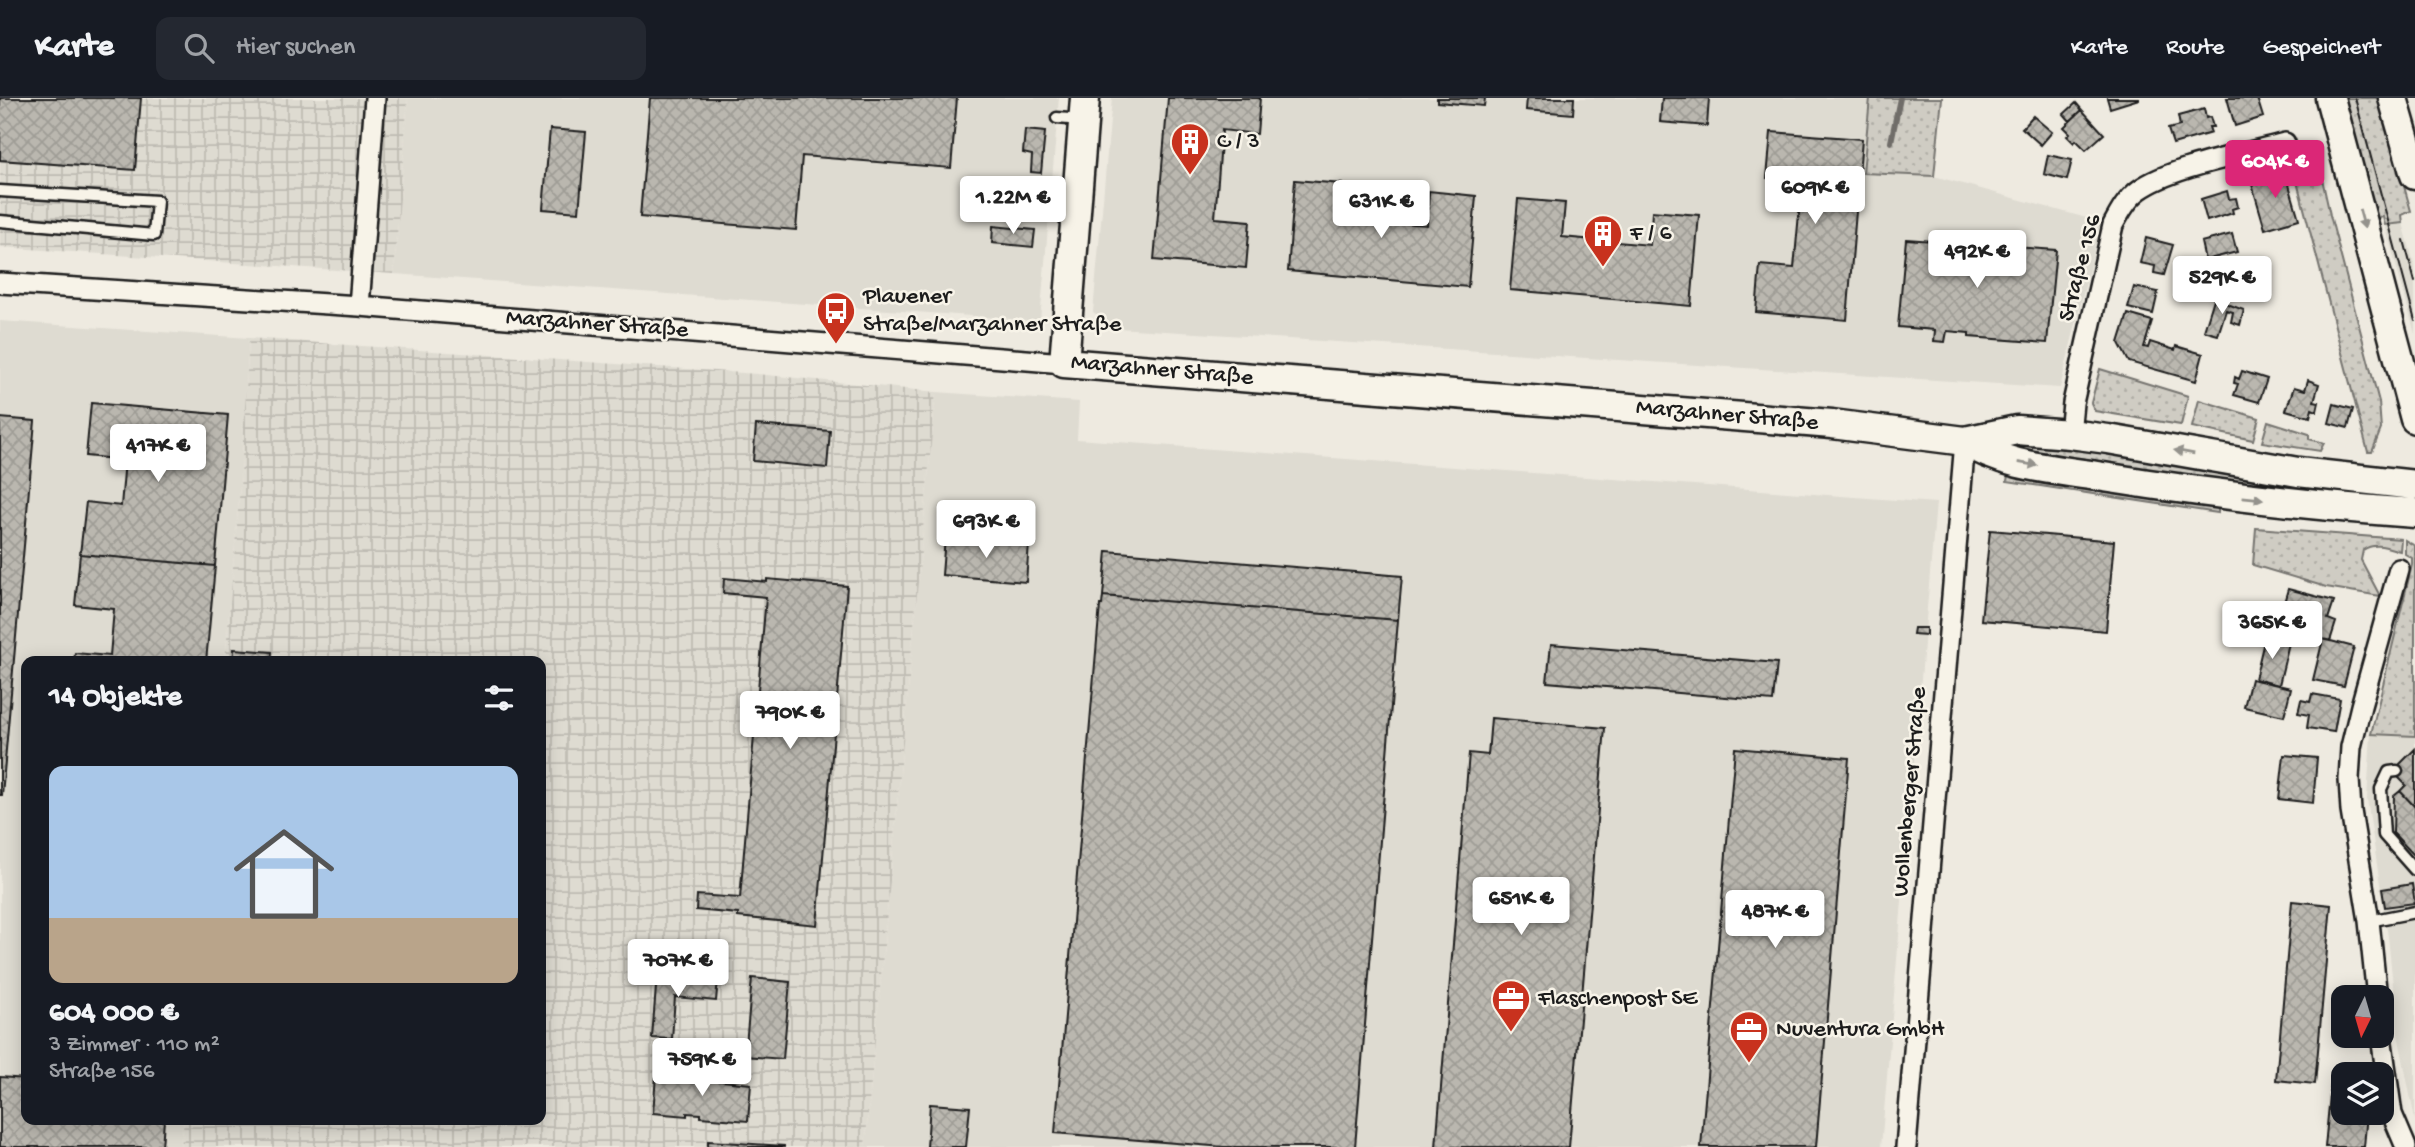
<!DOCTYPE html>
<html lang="de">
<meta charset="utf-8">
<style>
body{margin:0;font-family:"Gochi Hand",sans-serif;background:#242831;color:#f1f3f6;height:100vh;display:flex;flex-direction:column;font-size:26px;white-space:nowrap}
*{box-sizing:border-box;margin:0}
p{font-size:23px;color:#9ea1a6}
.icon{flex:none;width:38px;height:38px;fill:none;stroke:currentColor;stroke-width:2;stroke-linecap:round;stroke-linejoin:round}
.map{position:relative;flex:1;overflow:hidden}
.side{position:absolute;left:21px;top:558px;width:525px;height:469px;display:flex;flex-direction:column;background:#171b24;border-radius:14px;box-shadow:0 4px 18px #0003}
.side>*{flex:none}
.needle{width:46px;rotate:185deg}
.buttons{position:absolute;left:2331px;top:887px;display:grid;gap:14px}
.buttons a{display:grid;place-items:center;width:63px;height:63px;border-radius:14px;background:#171b24;box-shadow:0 4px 18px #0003;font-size:35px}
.price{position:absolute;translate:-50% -60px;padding:0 16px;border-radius:7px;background:#fff;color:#222;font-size:23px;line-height:46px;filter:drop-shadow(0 2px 4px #0008)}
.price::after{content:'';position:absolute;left:50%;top:42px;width:21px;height:16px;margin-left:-10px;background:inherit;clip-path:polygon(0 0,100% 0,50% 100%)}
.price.selected{background:#db2777;color:#fff}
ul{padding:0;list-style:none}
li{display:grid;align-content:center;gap:14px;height:371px;padding:0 28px}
li span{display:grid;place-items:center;height:217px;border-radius:14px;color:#555}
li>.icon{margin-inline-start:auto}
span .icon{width:126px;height:126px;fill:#fffc;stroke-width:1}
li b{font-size:30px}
h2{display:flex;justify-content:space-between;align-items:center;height:84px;padding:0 28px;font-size:30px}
header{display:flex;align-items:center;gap:42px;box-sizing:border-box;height:98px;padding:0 35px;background:#171b24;border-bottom:2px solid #363941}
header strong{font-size:33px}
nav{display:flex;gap:38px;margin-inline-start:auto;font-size:24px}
.search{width:490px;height:63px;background:#242831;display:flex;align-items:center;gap:18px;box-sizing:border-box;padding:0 24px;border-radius:14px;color:#9ea1a6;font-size:26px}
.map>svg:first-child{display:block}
</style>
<header>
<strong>Karte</strong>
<div class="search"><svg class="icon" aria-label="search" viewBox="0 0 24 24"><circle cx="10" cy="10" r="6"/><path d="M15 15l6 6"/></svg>Hier suchen</div>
<nav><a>Karte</a><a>Route</a><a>Gespeichert</a></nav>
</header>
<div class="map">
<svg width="2415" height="1049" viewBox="0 0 2415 1049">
<defs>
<pattern id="industrial-grid" width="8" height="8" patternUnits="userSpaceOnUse" patternTransform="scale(1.75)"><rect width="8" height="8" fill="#dedbd1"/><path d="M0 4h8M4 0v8" fill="none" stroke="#bebbb3"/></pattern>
<pattern id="grass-dots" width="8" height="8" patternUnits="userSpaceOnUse" patternTransform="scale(1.75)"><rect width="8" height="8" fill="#cfccc3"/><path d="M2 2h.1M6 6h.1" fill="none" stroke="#b1afa7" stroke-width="1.8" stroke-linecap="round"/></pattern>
<pattern id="building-cross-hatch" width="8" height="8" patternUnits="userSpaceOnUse" patternTransform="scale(1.75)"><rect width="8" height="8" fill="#bab7af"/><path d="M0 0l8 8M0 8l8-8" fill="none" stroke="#9f9d96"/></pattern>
</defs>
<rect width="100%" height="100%" fill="#eeeae0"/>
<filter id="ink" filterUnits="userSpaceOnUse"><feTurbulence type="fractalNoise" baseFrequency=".0143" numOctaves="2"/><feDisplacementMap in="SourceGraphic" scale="14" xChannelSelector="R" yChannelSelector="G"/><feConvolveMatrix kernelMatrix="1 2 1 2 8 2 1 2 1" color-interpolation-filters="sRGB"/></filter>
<g filter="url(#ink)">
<path fill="#dedbd1" d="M408,0h651l-19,223 -646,-47z
M1112,0h758l-7,75 71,3 167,46 -41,166 -943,-60 -24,-16z
M2403,125l12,44v67l-30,-109z
M0,223l249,17 -8,137 -16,186 -199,1v458h158l-3,27h-181z
M936,294l143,10 -2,37 859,64 -55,644h-1016z
M2371,636l44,2v384l-17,-86 -10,-97 -21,-138z"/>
<path fill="url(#industrial-grid)" d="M0,0h408l-14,176 -394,-27z
M249,240l508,36 179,18 -71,755h-684l3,-27h357v-458l-316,-1 16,-186z"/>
<path fill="url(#grass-dots)" stroke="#767470" stroke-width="2" d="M1870,0h72l-8,78 -71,-3z
M2342,0h37l32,113 -9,4 1,8 -18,2 -2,-8 -9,2z
M2290,57l27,1 13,59 49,187 2,27 -9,23h-4z
M2100,271l88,27 -7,29 -86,-14 -4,-8z
M2199,302l60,18 -6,22 -61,-13z
M2268,323l41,13v5l15,4 -4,8 -58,-9z
M2014,345l74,6 167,29 13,7 -1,4 -255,-35z
M2008,377l210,32v6l-211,-32z
M2256,430l145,11 -1,12c-14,-4 -25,-9 -37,-1l-2,10 19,36 -54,-9 -73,-22z
M2405,442l10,6v190l-44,-2 41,-169v-7l-7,-4z"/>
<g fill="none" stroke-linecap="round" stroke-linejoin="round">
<path stroke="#6f6d69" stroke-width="6" d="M1891,44l9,-44"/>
</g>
<path fill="url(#building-cross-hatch)" stroke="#1c1c1c" stroke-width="2" d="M0,0h141l-6,72 -135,-10z
M650,0h307l-6,70 -149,-12 -6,74 -156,-13z
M1168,0h92l-3,36 -35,-4 -7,88 35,3 -4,47 -92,-8z
M1437,0h48l-1,8 -47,-4z
M1527,0h47l-1,16 -47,-4z
M1662,0h47l-2,28 -47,-4z
M2107,0h32v1l-29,9z
M2227,0h30l6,19 -28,9z
M2076,5l6,7 -12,11 -6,-7z
M2204,11l2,9 4,-1 3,10h-4l2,6 -38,11 -5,-15 12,-3 -2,-10z
M2082,12l22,24 -18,16 -10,-10 -2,3 -7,-7 3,-3 -6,-6z
M2033,18l19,16 -11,13 -19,-17z
M550,31l36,3 -7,80 -36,-3z
M1025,32l20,2 -4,41 -10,-1 1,-17 -9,-2z
M1771,34l91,7 -15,181 -91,-8 4,-47 34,3 8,-87 -35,-3z
M2048,57l24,5 -5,20 -23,-6z
M2285,73l14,48 -34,10 -14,-48z
M1295,82l47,4 -3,34 88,7 2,-34 47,5 -8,91 -180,-16z
M2227,93l2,8 7,-1 2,9 -6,2 1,4 -26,8 -6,-22z
M1518,101l47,4 -3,34 88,8 2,-34 47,4 -8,91 -181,-16z
M993,128l42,4 -2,17 -41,-4z
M2232,136l5,18 -32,8 -4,-18z
M2146,140l27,7 -9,30 -10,-2 1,-7 -15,-3z
M1906,141l150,11 -9,93 -78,-6v-4l-22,-2 -2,11 -11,-1 1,-11 -37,-3z
M2134,189l24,5 -5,22 -25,-6z
M2214,201l30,11 -4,15 -9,-3 2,-10 -7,-2 -8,25 -14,-4z
M2128,216l24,7 -8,26 4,1 2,-6 25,8 1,-4 27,8 -7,27 -67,-19 -10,-19z
M2242,273l25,8 -8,23 -25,-7 4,-11 -4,-1 1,-6 4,2z
M2308,282l11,4 -5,17 5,1 -2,9 -5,-2 -2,8 -24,-7 8,-23 11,3z
M91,305l137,12 -13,151 -135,-12 6,-52 35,4 4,-46 -39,-4z
M2334,306l19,5 -5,19 -19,-5z
M0,320l35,3 -33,374h-2z
M756,327l74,6 -3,37 -74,-7z
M1990,432l124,11 -8,90 -125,-11z
M945,439l84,7 -3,38 -84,-7z
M1107,453l295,25 -4,44 -295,-24z
M80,456l135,12 -9,96h-132l1,-9 35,3 4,-47 -39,-4z
M724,480l43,4v-3l80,7 -30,339 -79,-8v-3l-42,-4 1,-15 43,3 26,-301 -43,-4z
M2288,491l46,12 -6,18 8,3 -6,19 -37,-10v-3l-29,-9 6,-17 13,4z
M1103,498l295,24 -43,527h-131l-169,-14 45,-528h2z
M1914,530h12v7l-13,-1z
M2265,539l24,6 -10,42 -24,-6z
M2323,541l31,8 -10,39 -31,-6z
M1551,546l226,19 -4,38 -226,-19z
M234,551l38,3 -1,10h-38z
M2251,581l40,9 -7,28 -40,-9z
M2312,596l28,5 -6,33 -27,-4 2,-13 -11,-2 3,-13 9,2z
M1491,620l114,10 -36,419h-133l33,-394 19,2z
M1735,650l114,10 -33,389h-115z
M2415,651v58l-15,-16 6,-6 -9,-9v-9z
M2284,657l33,3 -4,45 -34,-4z
M2400,693l15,16v49l-22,-23 1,-37z
M2412,786l3,19 -30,4 -3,-18z
M2292,803l39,4 -16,179 -39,-4z
M657,876l61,5 -2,22 -41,-4 -3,42 -20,-1z
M752,880l38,4 -7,77 -38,-3z
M656,978l34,3 -1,3 14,1v-4l48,5 -3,37 -47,-4v-3l-14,-1v3l-34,-3z
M0,979l26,2v41l67,2v-2h71l-2,27h-162z
M2331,986l12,1v28h24l-3,34h-39z
M930,1006l40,3 -4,40h-39z
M708,1043l76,5v1h-76z"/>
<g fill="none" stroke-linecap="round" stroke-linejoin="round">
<g stroke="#1c1c1c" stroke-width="15">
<path id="lane" d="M1057,20l24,2
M0,93l157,10 -3,34 -154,-14
M2397,673l-8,1 -8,17 3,46 31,35
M2369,823l46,-9"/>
</g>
<g stroke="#1c1c1c" stroke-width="24">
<path id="street" d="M0,185l359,23 705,57
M359,208l16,-208
M2070,336l3,-31 40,-178c7,-13 14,-26 26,-35 31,-23 107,-36 146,-47
M2377,900l-8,-77 -18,-110 -2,-32 2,-32 10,-41 38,-137
M2381,938l11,78 14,33
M1906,1049l59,-706"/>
</g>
<g stroke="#1c1c1c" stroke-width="33">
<path id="secondary" d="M1085,0l-21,265 768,61 133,17 52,-11 53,4 38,5 190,33 117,13
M2330,0l85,321
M2393,0l22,77
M1965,343c38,25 87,28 132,35 106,17 212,30 318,37"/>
</g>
<use href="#lane" stroke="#f7f3e8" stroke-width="10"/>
<use href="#street" stroke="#f7f3e8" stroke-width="19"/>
<use href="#secondary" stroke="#f7f3e8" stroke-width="28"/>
<path stroke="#1c1c1c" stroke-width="2" d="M2355,0l60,223
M2404,142l11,42"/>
</g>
<defs><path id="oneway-solid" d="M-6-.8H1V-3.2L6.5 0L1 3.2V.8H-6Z" transform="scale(1.75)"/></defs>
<g fill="#94928c">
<use href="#oneway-solid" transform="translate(2362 121) rotate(75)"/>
<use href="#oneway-solid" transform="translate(2184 354) rotate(-170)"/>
<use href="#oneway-solid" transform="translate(2028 366) rotate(9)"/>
<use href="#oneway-solid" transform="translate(2253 400) rotate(6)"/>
</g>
</g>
<defs>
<g id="building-pin" transform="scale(2.0125)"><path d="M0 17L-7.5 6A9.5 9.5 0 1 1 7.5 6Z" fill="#c8321e" stroke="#f7f3e8"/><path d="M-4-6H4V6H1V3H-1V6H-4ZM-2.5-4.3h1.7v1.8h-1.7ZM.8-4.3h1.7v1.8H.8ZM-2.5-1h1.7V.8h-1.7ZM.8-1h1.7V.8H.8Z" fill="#fff"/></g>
<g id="bus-pin" transform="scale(2.0125)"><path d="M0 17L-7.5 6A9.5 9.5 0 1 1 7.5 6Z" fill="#c8321e" stroke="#f7f3e8"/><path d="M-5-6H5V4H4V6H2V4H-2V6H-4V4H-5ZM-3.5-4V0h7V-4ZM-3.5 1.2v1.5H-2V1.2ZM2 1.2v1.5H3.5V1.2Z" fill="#fff"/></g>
<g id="office-pin" transform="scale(2.0125)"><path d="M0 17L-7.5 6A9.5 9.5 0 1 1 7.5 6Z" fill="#c8321e" stroke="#f7f3e8"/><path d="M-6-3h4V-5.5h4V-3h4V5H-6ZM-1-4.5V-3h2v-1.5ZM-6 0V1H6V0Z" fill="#fff"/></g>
</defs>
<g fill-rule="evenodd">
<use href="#building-pin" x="1190" y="44"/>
<use href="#building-pin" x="1603" y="136"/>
<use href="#bus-pin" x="836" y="213"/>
<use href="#office-pin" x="1511" y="901"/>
<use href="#office-pin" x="1749" y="932"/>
</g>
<g text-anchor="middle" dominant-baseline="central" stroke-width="5" stroke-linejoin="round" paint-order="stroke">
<g font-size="24" fill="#1c1c1c" stroke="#f7f3e8" text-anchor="start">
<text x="1217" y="44">C / 3</text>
<text x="1630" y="136">F / 6</text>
<text x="863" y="199">Plauener<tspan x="863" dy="28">Straße/Marzahner Straße</tspan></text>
<text x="1538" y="901">Flaschenpost SE</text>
<text x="1776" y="932">Nuventura GmbH</text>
</g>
<g font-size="24" fill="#1c1c1c" stroke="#f7f3e8">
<text transform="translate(2081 170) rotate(-75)">Straße 156</text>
<text transform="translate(597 227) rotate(4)">Marzahner Straße</text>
<text transform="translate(1162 273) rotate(5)">Marzahner Straße</text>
<text transform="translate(1727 318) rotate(5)">Marzahner Straße</text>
<text transform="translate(1911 694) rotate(-85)">Wollenberger Straße</text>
</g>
</g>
</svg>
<div class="buttons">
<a><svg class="needle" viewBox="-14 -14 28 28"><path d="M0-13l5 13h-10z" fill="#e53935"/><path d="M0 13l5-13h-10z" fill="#9ea1a6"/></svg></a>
<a><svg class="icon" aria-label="layers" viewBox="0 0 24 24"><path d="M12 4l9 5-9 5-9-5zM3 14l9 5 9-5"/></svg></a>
</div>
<b class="price selected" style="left:2275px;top:102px">604K €</b>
<b class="price" style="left:1815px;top:128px">609K €</b>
<b class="price" style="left:1013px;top:138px">1.22M €</b>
<b class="price" style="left:1381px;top:142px">631K €</b>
<b class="price" style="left:1977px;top:192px">492K €</b>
<b class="price" style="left:2222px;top:218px">529K €</b>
<b class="price" style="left:158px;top:386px">417K €</b>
<b class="price" style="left:986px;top:462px">693K €</b>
<b class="price" style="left:2272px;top:563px">365K €</b>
<b class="price" style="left:790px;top:653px">790K €</b>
<b class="price" style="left:1521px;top:839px">651K €</b>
<b class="price" style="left:1775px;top:852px">487K €</b>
<b class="price" style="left:678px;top:901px">707K €</b>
<b class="price" style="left:702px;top:1000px">759K €</b>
<section class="side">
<h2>14 Objekte<svg class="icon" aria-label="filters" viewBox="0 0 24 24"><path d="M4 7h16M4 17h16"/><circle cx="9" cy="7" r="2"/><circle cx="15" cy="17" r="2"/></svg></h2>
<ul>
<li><span style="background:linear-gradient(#a9c7e8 70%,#b9a48a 0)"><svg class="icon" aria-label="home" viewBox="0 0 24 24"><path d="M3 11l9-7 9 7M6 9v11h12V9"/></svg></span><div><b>604 000 €</b><p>3 Zimmer · 110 m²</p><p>Straße 156</p></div></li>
</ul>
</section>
</div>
